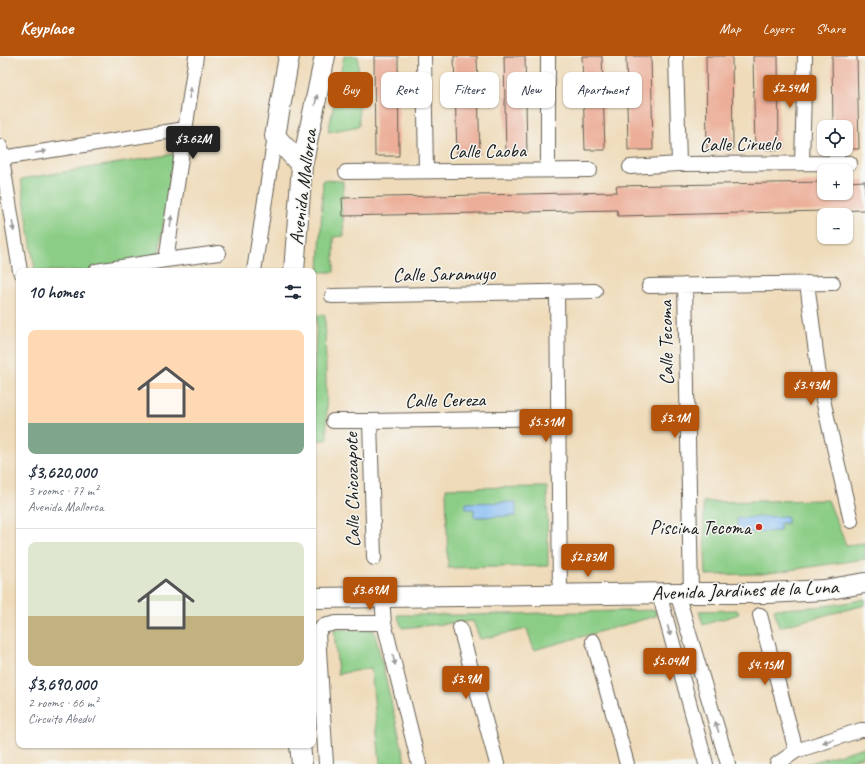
<!DOCTYPE html>
<meta charset="utf-8">
<style>
body{margin:0;font-family:Caveat,sans-serif;background:#f2f2f3;color:#1f2937;height:100vh;display:flex;flex-direction:column;font-size:15px;white-space:nowrap}
*{box-sizing:border-box;margin:0}
p{font-size:13px;color:#747a83}
.icon{flex:none;width:22px;height:22px;fill:none;stroke:currentColor;stroke-width:2;stroke-linecap:round;stroke-linejoin:round}
.map{position:relative;flex:1;overflow:hidden}
.drawer{position:absolute;left:16px;top:212px;width:300px;height:480px;display:flex;flex-direction:column;background:#fff;border-radius:8px;box-shadow:0 1px 3px #0004}
.drawer>*{flex:none}
.guide{position:absolute;left:328px;top:16px;width:380px;height:36px;display:flex;gap:8px}
.controls{position:absolute;left:817px;top:64px;display:grid;gap:8px}
.controls a{display:grid;place-items:center;width:36px;height:36px;border-radius:8px;background:#fff;box-shadow:0 1px 3px #0004;font-size:20px}
.price{position:absolute;translate:-50% -34px;padding:0 9px;border-radius:4px;background:#b45309;color:#fff;font-size:13px;line-height:26px;filter:drop-shadow(0 1px 2px #0008)}
.price::after{content:'';position:absolute;left:50%;top:24px;width:12px;height:9px;margin-left:-6px;background:inherit;clip-path:polygon(0 0,100% 0,50% 100%)}
.price.selected{background:#222;color:#fff}
ul{padding:0;list-style:none}
li{display:grid;align-content:center;gap:8px;height:212px;padding:0 12px}
li+li{border-top:1px solid #e0e1e3}
li span{display:grid;place-items:center;height:124px;border-radius:8px;color:#555}
li>.icon{margin-inline-start:auto}
span .icon{width:72px;height:72px;fill:#fffc;stroke-width:1}
li b{font-size:17px}
h2{display:flex;justify-content:space-between;align-items:center;height:48px;padding:0 12px;font-size:17px}
.pill{padding:0 14px;border-radius:8px;background:#fff;box-shadow:0 1px 3px #0004;font-size:14px;line-height:36px}
.pill.selected{background:#b45309;color:#fff}
header{display:flex;align-items:center;gap:24px;box-sizing:border-box;height:56px;padding:0 20px;background:#b45309;color:#fff}
header strong{font-size:19px}
nav{display:flex;gap:22px;margin-inline-start:auto;font-size:14px}
.map>svg:first-child{display:block}
</style>
<header>
<strong>Keyplace</strong>
<nav><a>Map</a><a>Layers</a><a>Share</a></nav>
</header>
<div class="map">
<svg width="865" height="708" viewBox="0 0 865 708">
<rect width="100%" height="100%" fill="#f6f6f2"/>
<filter id="ink" filterUnits="userSpaceOnUse"><feTurbulence type="fractalNoise" baseFrequency=".025" numOctaves="2"/><feDisplacementMap in="SourceGraphic" scale="8" xChannelSelector="R" yChannelSelector="G"/><feConvolveMatrix kernelMatrix="1 2 1 2 8 2 1 2 1" color-interpolation-filters="sRGB"/></filter>
<filter id="wash" filterUnits="userSpaceOnUse"><feTurbulence type="fractalNoise" baseFrequency=".012" numOctaves="4" result="noise"/><feDisplacementMap in="SourceGraphic" scale="16" xChannelSelector="R" yChannelSelector="G"/><feGaussianBlur stdDeviation="0.9" result="paint"/><feColorMatrix in="noise" values="0 0 0 0 0 0 0 0 0 0 0 0 0 0 0 0 0 1.4 0 .05"/><feComposite in="paint" operator="in"/></filter>
<g filter="url(#wash)">
<rect width="100%" height="100%" fill="#efdbba"/>
<path fill="#8bcd86" stroke="#547451" fill-rule="evenodd" d="M344,0h14l1,70 -31,6z
M174,98l-17,111 -34,6h-88l-14,-92z
M323,124l20,1v35l1,20 -10,1v35h-15z
M317,259h8l2,125h-14v-42z
M547,431l1,79 -100,2 -2,-80zM474,453l42,7 -42,1z
M828,444l18,45 19,-2v16l-103,15 -56,1 -3,-73zM738,462l49,5h-7v8z
M865,543v6l-86,22 -5,-18c31,-1 61,-3 91,-10z
M656,554v6l-122,34 -7,-21 -47,10 -7,-18 -71,7 -5,-13h73z
M737,554l2,4 -36,11 -4,-14z
M334,573l40,1 32,134h-26l-9,-96 -33,6z
M865,691v9l-15,4 1,4h-45z"/>
<path fill="#83bbf3" stroke="#506c88" d="M516,446v14l-42,1v-8h-8v-6z
M787,460v7h-7v8l-42,2 -1,-15z"/>
<g id="blocks">
<path fill="#ecae98" d="M374,0h24l1,100h-24z
M454,0h23l3,98 -23,1z
M504,0h21l2,96 -21,1z
M582,0h20l3,94h-20z
M626,0h25l2,94h-25z
M706,0h26l1,94 -26,1z
M753,0h25l1,94 -24,-1z
M832,0h25l2,93h-13v-22h-13z
M865,125v29l-247,6 -1,-6 -274,6 -1,-18 275,-6 -1,-6 208,-4v11h22v-11z"/>
</g>
</g>
<g filter="url(#ink)">
<use href="#blocks" fill-opacity="0" stroke="#665f53" stroke-width="1"/>
<g fill="none" stroke-linecap="round" stroke-linejoin="round">
<g stroke="#665f53" stroke-width="16">
<path id="street" d="M424,0l2,115
M548,0v114
M676,0l3,108
M0,90l20,125
M2,102l183,-29
M802,107l3,-107
M630,111l49,-3 171,-1
M346,116l244,-2
M166,204l30,-204
M96,215l70,-11 53,-7
M254,215l21,-135
M807,227l14,108 30,130
M685,229l6,308
M649,230l184,-3
M557,236l3,303
M332,240l263,-5
M333,365h37l188,-3
M370,365l4,137
M659,537l47,171
M677,537l51,171
M382,541l2,26 35,141
M760,559l36,136
M460,572l37,136
M593,585l34,123
M326,708l-8,-131 5,-7 13,-3h48
M777,708l19,-13 65,-21h4"/>
</g>
<g stroke="#665f53" stroke-width="22">
<path id="secondary" d="M289,0l-14,80 27,30
M294,215l8,-105 23,-110
M313,542l364,-5h90l57,-3 41,-7
M300,689l2,19"/>
</g>
<use href="#street" stroke="#fff" stroke-width="14"/>
<use href="#secondary" stroke="#fff" stroke-width="20"/>
</g>
<defs><path id="oneway-solid" d="M-6-.8H1V-3.2L6.5 0L1 3.2V.8H-6Z"/></defs>
<g fill="#999">
<use href="#oneway-solid" transform="translate(190 37) rotate(-81)"/>
<use href="#oneway-solid" transform="translate(316 44) rotate(-78)"/>
<use href="#oneway-solid" transform="translate(41 96) rotate(-9)"/>
<use href="#oneway-solid" transform="translate(171 165) rotate(-82)"/>
<use href="#oneway-solid" transform="translate(13 170) rotate(81)"/>
<use href="#oneway-solid" transform="translate(669 575) rotate(75)"/>
<use href="#oneway-solid" transform="translate(394 604) rotate(76)"/>
<use href="#oneway-solid" transform="translate(717 671) rotate(-107)"/>
<use href="#oneway-solid" transform="translate(828 685) rotate(162)"/>
</g>
</g>
<circle fill="#c8321e" stroke="#f6f6f2" stroke-width="1.5" cx="759" cy="471" r="4"/>
<g text-anchor="middle" dominant-baseline="central" stroke-width="3" stroke-linejoin="round" paint-order="stroke">
<g font-size="20" fill="#1c1c1c" stroke="#f6f6f2">
<text transform="translate(740 88) rotate(-1)">Calle Ciruelo</text>
<text transform="translate(487 95) rotate(-1)">Calle Caoba</text>
<text transform="translate(303 131) rotate(-83)">Avenida Mallorca</text>
<text transform="translate(444 218) rotate(-1)">Calle Saramuyo</text>
<text transform="translate(666 287) rotate(-91)">Calle Tecoma</text>
<text transform="translate(445 344) rotate(-1)">Calle Cereza</text>
<text transform="translate(352 434) rotate(-91)">Calle Chicozapote</text>
<text transform="translate(745 534) rotate(-2)">Avenida Jardines de la Luna</text>
</g>
<g font-size="20" fill="#1c1c1c" stroke="#f6f6f2" text-anchor="end">
<text x="751" y="471">Piscina Tecoma</text>
</g>
</g>
</svg>
<div class="controls">
<a><svg class="icon" aria-label="locate" viewBox="0 0 24 24"><circle cx="12" cy="12" r="6"/><path d="M12 2v4M12 18v4M2 12h4M18 12h4"/></svg></a>
<a>+</a>
<a>−</a>
</div>
<b class="price" style="left:790px;top:53px">$2.54M</b>
<b class="price selected" style="left:193px;top:104px">$3.62M</b>
<b class="price" style="left:811px;top:350px">$3.43M</b>
<b class="price" style="left:675px;top:383px">$3.1M</b>
<b class="price" style="left:546px;top:387px">$5.51M</b>
<b class="price" style="left:588px;top:522px">$2.83M</b>
<b class="price" style="left:370px;top:555px">$3.69M</b>
<b class="price" style="left:670px;top:626px">$5.04M</b>
<b class="price" style="left:765px;top:630px">$4.15M</b>
<b class="price" style="left:466px;top:644px">$3.9M</b>
<div class="guide">
<a class="pill selected">Buy</a>
<a class="pill">Rent</a>
<a class="pill">Filters</a>
<a class="pill">New</a>
<a class="pill">Apartment</a>
</div>
<section class="drawer">
<h2>10 homes<svg class="icon" aria-label="filters" viewBox="0 0 24 24"><path d="M4 7h16M4 17h16"/><circle cx="9" cy="7" r="2"/><circle cx="15" cy="17" r="2"/></svg></h2>
<ul>
<li><span style="background:linear-gradient(#ffd9b3 75%,#7fa58c 0)"><svg class="icon" aria-label="home" viewBox="0 0 24 24"><path d="M3 11l9-7 9 7M6 9v11h12V9"/></svg></span><div><b>$3,620,000</b><p>3 rooms · 77 m²</p><p>Avenida Mallorca</p></div></li>
<li><span style="background:linear-gradient(#dfe7d0 60%,#c2b280 0)"><svg class="icon" aria-label="home" viewBox="0 0 24 24"><path d="M3 11l9-7 9 7M6 9v11h12V9"/></svg></span><div><b>$3,690,000</b><p>2 rooms · 66 m²</p><p>Circuito Abedul</p></div></li>
</ul>
</section>
</div>
